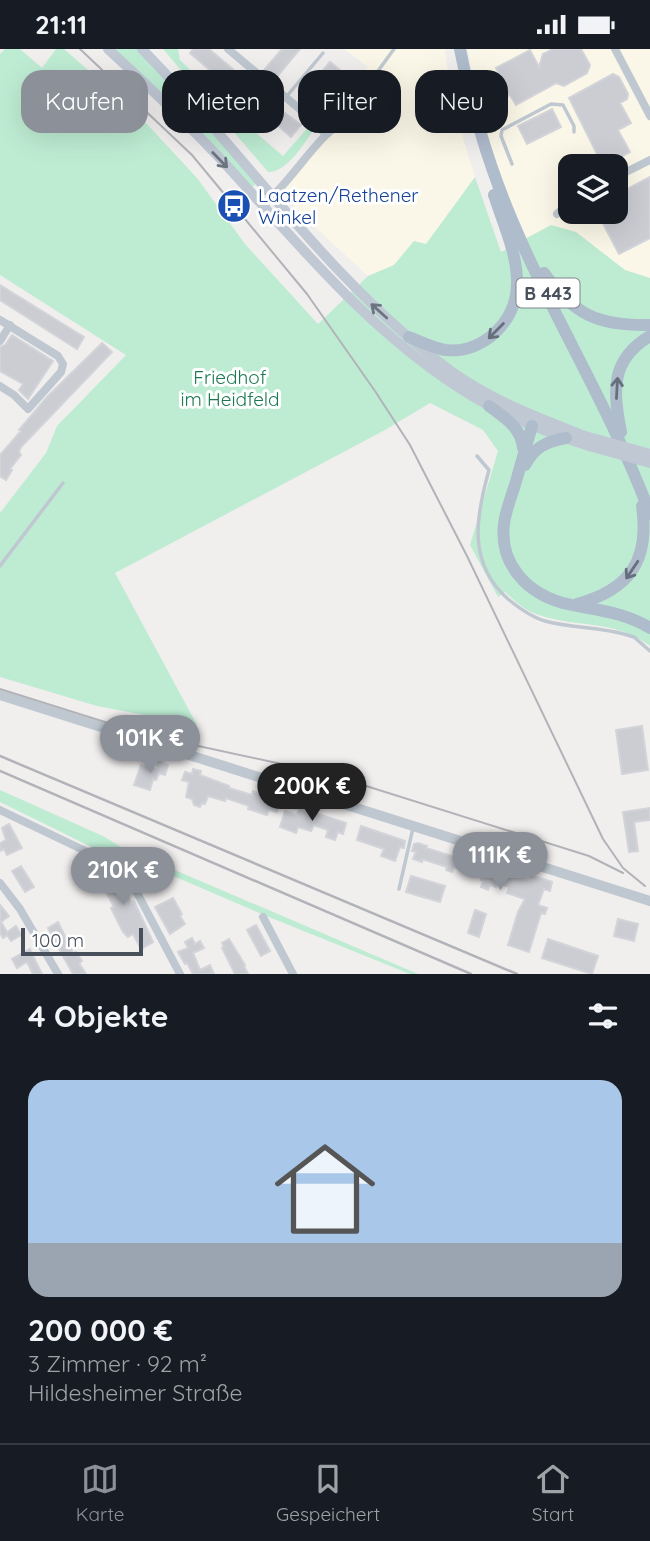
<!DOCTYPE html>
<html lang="de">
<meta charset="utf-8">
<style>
body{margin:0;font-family:Quicksand,sans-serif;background:#242831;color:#f1f3f6;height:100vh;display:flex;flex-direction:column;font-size:26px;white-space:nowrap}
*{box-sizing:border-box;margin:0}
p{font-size:23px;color:#9ea1a6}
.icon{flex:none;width:38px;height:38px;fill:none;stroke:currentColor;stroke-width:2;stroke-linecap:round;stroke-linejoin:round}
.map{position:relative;height:925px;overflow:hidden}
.drawer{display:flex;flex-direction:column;background:#171b24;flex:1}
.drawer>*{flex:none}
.hud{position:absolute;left:21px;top:21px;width:609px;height:63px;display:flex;gap:14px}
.tools{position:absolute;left:558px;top:105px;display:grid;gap:14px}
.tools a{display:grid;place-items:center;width:70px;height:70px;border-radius:14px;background:#171b24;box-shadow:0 7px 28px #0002;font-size:35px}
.scale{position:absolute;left:21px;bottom:18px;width:122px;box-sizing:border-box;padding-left:7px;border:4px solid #47505b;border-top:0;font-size:19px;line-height:24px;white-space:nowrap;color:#47505b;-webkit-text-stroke:5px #fff;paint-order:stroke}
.price{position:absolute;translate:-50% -60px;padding:0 16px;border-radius:24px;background:#8c9099;color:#fff;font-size:23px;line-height:46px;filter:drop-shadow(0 2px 4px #0008)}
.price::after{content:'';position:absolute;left:50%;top:42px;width:21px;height:16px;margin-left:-10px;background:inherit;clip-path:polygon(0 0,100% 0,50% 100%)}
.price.selected{background:#222;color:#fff}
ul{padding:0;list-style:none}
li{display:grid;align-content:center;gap:14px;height:371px;padding:0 28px}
li span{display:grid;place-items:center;height:217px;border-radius:21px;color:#555}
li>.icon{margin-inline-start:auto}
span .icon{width:126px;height:126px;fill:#fffc;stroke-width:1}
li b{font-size:30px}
h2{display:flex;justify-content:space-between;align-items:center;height:84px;padding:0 28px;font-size:30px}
.pill{padding:0 24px;border-radius:21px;background:#171b24;box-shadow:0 7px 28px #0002;font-size:24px;line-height:63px}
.pill.selected{background:#8c9099;color:#fff}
.status{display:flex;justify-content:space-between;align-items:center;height:49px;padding:0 35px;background:#171b24;direction:ltr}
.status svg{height:19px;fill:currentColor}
.tabs{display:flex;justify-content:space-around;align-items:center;height:98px;border-top:2px solid #363941;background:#171b24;font-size:19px;color:#9ea1a6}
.tabs a{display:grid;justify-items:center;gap:4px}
.tabs .selected{color:#8c9099}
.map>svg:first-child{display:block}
</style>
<div class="status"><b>21:11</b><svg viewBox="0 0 49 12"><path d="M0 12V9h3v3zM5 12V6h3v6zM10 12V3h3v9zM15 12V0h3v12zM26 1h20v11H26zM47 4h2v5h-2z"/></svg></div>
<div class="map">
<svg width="650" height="925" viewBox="0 0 650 925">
<rect width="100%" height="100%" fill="#f1eeee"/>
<path fill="#fbf7e8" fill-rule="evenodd" d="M344,0h101l6,50 24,78 -49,67 -12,-3 -20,24 -26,11 -66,-61 -21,-25 57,-65 -8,-8 38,-50z
M468,0h182v229l-25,-8 -49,-38 -25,-6 -25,12 -27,-61 -23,-71zM570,117h46v46h-46z"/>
<path fill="#beecd3" d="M5,0h15l22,19 14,-19h8l70,61 63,68 48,66 73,80 50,-48 26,-11 20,-24 12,3 49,-67 26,75 50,-27 25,7 49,38 25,8v368c-37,-28 -73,-17 -114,-32 -12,-4 -22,-14 -31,-22l-7,5 -28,-52 28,-94 -15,-21 -53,-27 -45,27 -270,143 82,152 -100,-19 -97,-29v-164l46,-60 11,-27 69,-71 -126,-80v-221z
M108,0h34l117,132 -10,9z
M163,0h15l2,11 67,65 36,31 28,-32 4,4c-11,15 -27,44 -47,44z
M0,741l103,46 18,11 297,127h-8l-146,-59 -114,-49 -24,-2 -126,-62z"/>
<path fill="#cbcdd3" stroke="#d2d4d9" stroke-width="2" d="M193,0h16l26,22 -2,2 50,42 2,-2 16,12 -10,12 -15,-13 -3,3 -50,-41 2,-3 -35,-30z
M282,0h18l-25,30 -11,-9z
M553,0h28l9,16 -3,8 -23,13 -8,-3 -40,22 -6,-10 -3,1 -6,-11 3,-2 -8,-15 34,-18 9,17 4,-13z
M330,13l11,9 -31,37 -11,-9z
M613,25l6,3 9,17 -1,5 -7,4 11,20 -13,7 12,22 -27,14 -34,-68z
M552,60l9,18 -34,17 -9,-18z
M650,128v61l-31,16 -22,-42h19v-17z
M0,236l84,52 -7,12 -77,-49z
M12,286l41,26 -25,38 -9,-9 4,-6 -23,-13v-24l5,-2z
M102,294l10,9 -91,95 -2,5 2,3 -11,14 2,1 -6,10 -6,-4v-21l21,-24 -2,-1 28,-33z
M642,677l6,44 -26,4 -6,-44z
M159,712l9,4 -3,10 -6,-2 -3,7 -3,-1 -3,11 -16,-5 7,-20 15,5z
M193,720l8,2 -1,4 29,11v2l23,7 1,-4 28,11 -4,10 -8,-2 -2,5 -19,-6 1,-3 -23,-8 -1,3 -17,-5 -3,8 -3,-1 -2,4 -6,-2 -2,-6 -6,-2 3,-15 -7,-2 3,-8 7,2z
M299,759l47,15 -3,11 -5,-2 -3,8 -9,-3 2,-7 -14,-5 -3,6 -13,-4 -2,6 -16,-6 5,-16 12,4z
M650,759v12l-16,2 4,29 -9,1 -6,-40z
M9,775l13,24 -15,7 -3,-6 -4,2v-8l6,-3 -4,-12z
M361,777l44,15 -1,7 -4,-1 -5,14 -14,-5 3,-7 -27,-9z
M418,794l9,3 -1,2 103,32 2,-5 21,7 -2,9 -6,-2 -6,16 9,3 -2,6 -4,-1 -12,39 -21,-7 10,-33 7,-13 -18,-6 2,-6 -12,-4 -1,4 -6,-2 -2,5 -7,-3 2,-7h-2l1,-4 -28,-9 -2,5 -6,-2 1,-3 -25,-8v3l-9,-3 3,-7 -4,-1 2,-7z
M94,816l18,10 2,-1 4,7 3,-2 6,9 -3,2 8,13 2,-2 19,41 -12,7 -8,-15 -5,3 -5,-5 -12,-24 3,-1 -16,-30 -3,7 -8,-4z
M21,817l13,21 -9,5 -13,-21z
M411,827l34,10 -5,16 -34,-10z
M173,849l9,16 -2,2 5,8 -15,10 -15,-27z
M0,856l9,11 -8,6 6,10 9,-6 5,9 -10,6 -4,-6 -4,3 -3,-5z
M475,861l11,4 -7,23 -11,-4z
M618,870l20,5 -4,17 -20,-5z
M58,873l15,31 3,-1 6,9 -3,2 7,11h-13l-15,-27 -10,-19z
M256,876l14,26 -9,5 -14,-26z
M192,889l3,6 5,-3 4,7 -11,5 7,17 10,-5 4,9h-21l-6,-11 -2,1 -7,-12 10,-4 -3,-6z
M229,890l16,26 -1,1 4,8h-13l-13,-26 2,-1 -2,-4z
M548,890l50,17 -6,18 -50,-16z
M30,900l4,9 8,16h-9l-6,-12 -10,6 -5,-9z"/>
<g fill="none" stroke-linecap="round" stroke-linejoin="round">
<path stroke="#bfc8d0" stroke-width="3.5" d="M287,47l36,-43
M346,66l48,-66
M512,115l-11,-28 1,-6 49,-26 12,1 11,21v6
M477,407l12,14c-13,46 -22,93 19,129 11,9 23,18 37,22 25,7 53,6 79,13l10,3 16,14
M0,517l63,-83
M399,840l14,-61"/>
<path stroke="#bfc8d0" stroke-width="8" d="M228,0l86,72 12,14
M615,0l35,67
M616,128l34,-17
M263,156c24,-20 40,-47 62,-69 7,-7 14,-11 20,-19
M557,165l13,-12
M0,271l58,36 5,8 -2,8 -33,37 -14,-14 -14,-9
M0,292l10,-16
M0,761l125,60 55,104
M0,834l20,26 38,65
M263,868l30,57"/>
<path stroke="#bfc8d0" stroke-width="10" d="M0,646l650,206"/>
<path stroke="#c0c8d4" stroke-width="10" d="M108,0c48,44 96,90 139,139 69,77 136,154 225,208 36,22 77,37 117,50
M142,0c105,107 187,233 309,322 40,29 88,47 134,65"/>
<path stroke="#afbccc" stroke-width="12" d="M460,0c11,55 26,107 47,159 42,104 104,200 143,306
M544,224c30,42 54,53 106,52
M409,288c12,5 24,11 36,13 38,4 71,-28 72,-65 1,-30 -14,-62 -23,-90
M489,357c16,12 32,21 34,42
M532,377c-5,17 -10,34 -15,52 -4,15 -11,30 -13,46 -5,40 23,69 59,79 30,7 60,8 87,25
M621,383c-8,-41 -11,-72 29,-96
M525,416c10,-18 20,-23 41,-27
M577,555c52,-14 73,-43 65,-98"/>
<path stroke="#b1b3b8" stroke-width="2" d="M80,0l112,106 115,139 68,97 35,54 57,111 136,283 20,29 22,18
M0,640l143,45 185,40 261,82 34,17"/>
<path stroke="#b1b3b8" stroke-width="2.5" d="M0,707l517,218
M0,722l471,203"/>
<path stroke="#c0c8d4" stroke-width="10" d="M585,387l65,18
M589,397l61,17"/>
</g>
<defs><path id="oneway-shaft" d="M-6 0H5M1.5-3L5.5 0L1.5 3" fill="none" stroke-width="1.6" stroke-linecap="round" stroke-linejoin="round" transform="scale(1.75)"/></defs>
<g stroke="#6b747f">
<use href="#oneway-shaft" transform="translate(220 111) rotate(46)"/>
<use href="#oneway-shaft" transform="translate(379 262) rotate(-138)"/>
</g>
<g stroke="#66707d">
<use href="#oneway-shaft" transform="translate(496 282) rotate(135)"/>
<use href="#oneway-shaft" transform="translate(617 339) rotate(-87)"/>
<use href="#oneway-shaft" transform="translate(632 521) rotate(124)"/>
</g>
<defs>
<g id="bus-disc" transform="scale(1.75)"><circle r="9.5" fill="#1a4fb4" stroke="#fff"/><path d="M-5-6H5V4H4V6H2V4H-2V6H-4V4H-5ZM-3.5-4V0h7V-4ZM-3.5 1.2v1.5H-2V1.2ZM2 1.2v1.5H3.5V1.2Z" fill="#fff"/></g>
</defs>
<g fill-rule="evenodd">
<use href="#bus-disc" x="234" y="157"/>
</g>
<g text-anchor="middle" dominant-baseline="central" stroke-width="6" stroke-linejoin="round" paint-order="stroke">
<rect fill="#fff" stroke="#7e848c" stroke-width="2" x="516.5" y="229.5" width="63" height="29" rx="5"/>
<g font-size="18" font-weight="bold" fill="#47505b">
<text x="548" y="244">B 443</text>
</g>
<g font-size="19" fill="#164399" stroke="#fff" text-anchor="start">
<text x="258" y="146">Laatzen/Rethener<tspan x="258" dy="22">Winkel</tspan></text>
</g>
<g font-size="19" fill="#1b7850" stroke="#fff">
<text x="230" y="328">Friedhof<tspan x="230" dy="22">im Heidfeld</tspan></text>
</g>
</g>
</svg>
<div class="tools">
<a><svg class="icon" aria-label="layers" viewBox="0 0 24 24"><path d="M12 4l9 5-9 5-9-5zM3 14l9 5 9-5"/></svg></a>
</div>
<div class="scale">100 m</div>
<b class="price" style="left:150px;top:726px">101K €</b>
<b class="price selected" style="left:312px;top:774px">200K €</b>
<b class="price" style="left:500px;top:843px">111K €</b>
<b class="price" style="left:123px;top:858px">210K €</b>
<div class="hud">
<a class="pill selected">Kaufen</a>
<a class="pill">Mieten</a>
<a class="pill">Filter</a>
<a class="pill">Neu</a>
</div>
</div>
<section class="drawer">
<h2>4 Objekte<svg class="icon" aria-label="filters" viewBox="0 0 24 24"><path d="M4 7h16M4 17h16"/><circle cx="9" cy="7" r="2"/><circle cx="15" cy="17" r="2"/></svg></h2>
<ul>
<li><span style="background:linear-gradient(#a9c7e8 75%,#9aa5b1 0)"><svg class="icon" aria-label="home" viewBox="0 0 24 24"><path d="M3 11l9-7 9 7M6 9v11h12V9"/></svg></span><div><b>200 000 €</b><p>3 Zimmer · 92 m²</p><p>Hildesheimer Straße</p></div></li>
</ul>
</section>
<nav class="tabs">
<a class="selected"><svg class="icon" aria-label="map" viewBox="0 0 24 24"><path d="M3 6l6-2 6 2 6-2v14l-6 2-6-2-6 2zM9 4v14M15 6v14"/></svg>Karte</a>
<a><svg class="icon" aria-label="saved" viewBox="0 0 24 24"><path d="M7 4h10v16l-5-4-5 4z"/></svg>Gespeichert</a>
<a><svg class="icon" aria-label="home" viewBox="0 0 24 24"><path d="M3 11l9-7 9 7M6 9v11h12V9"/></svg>Start</a>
</nav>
